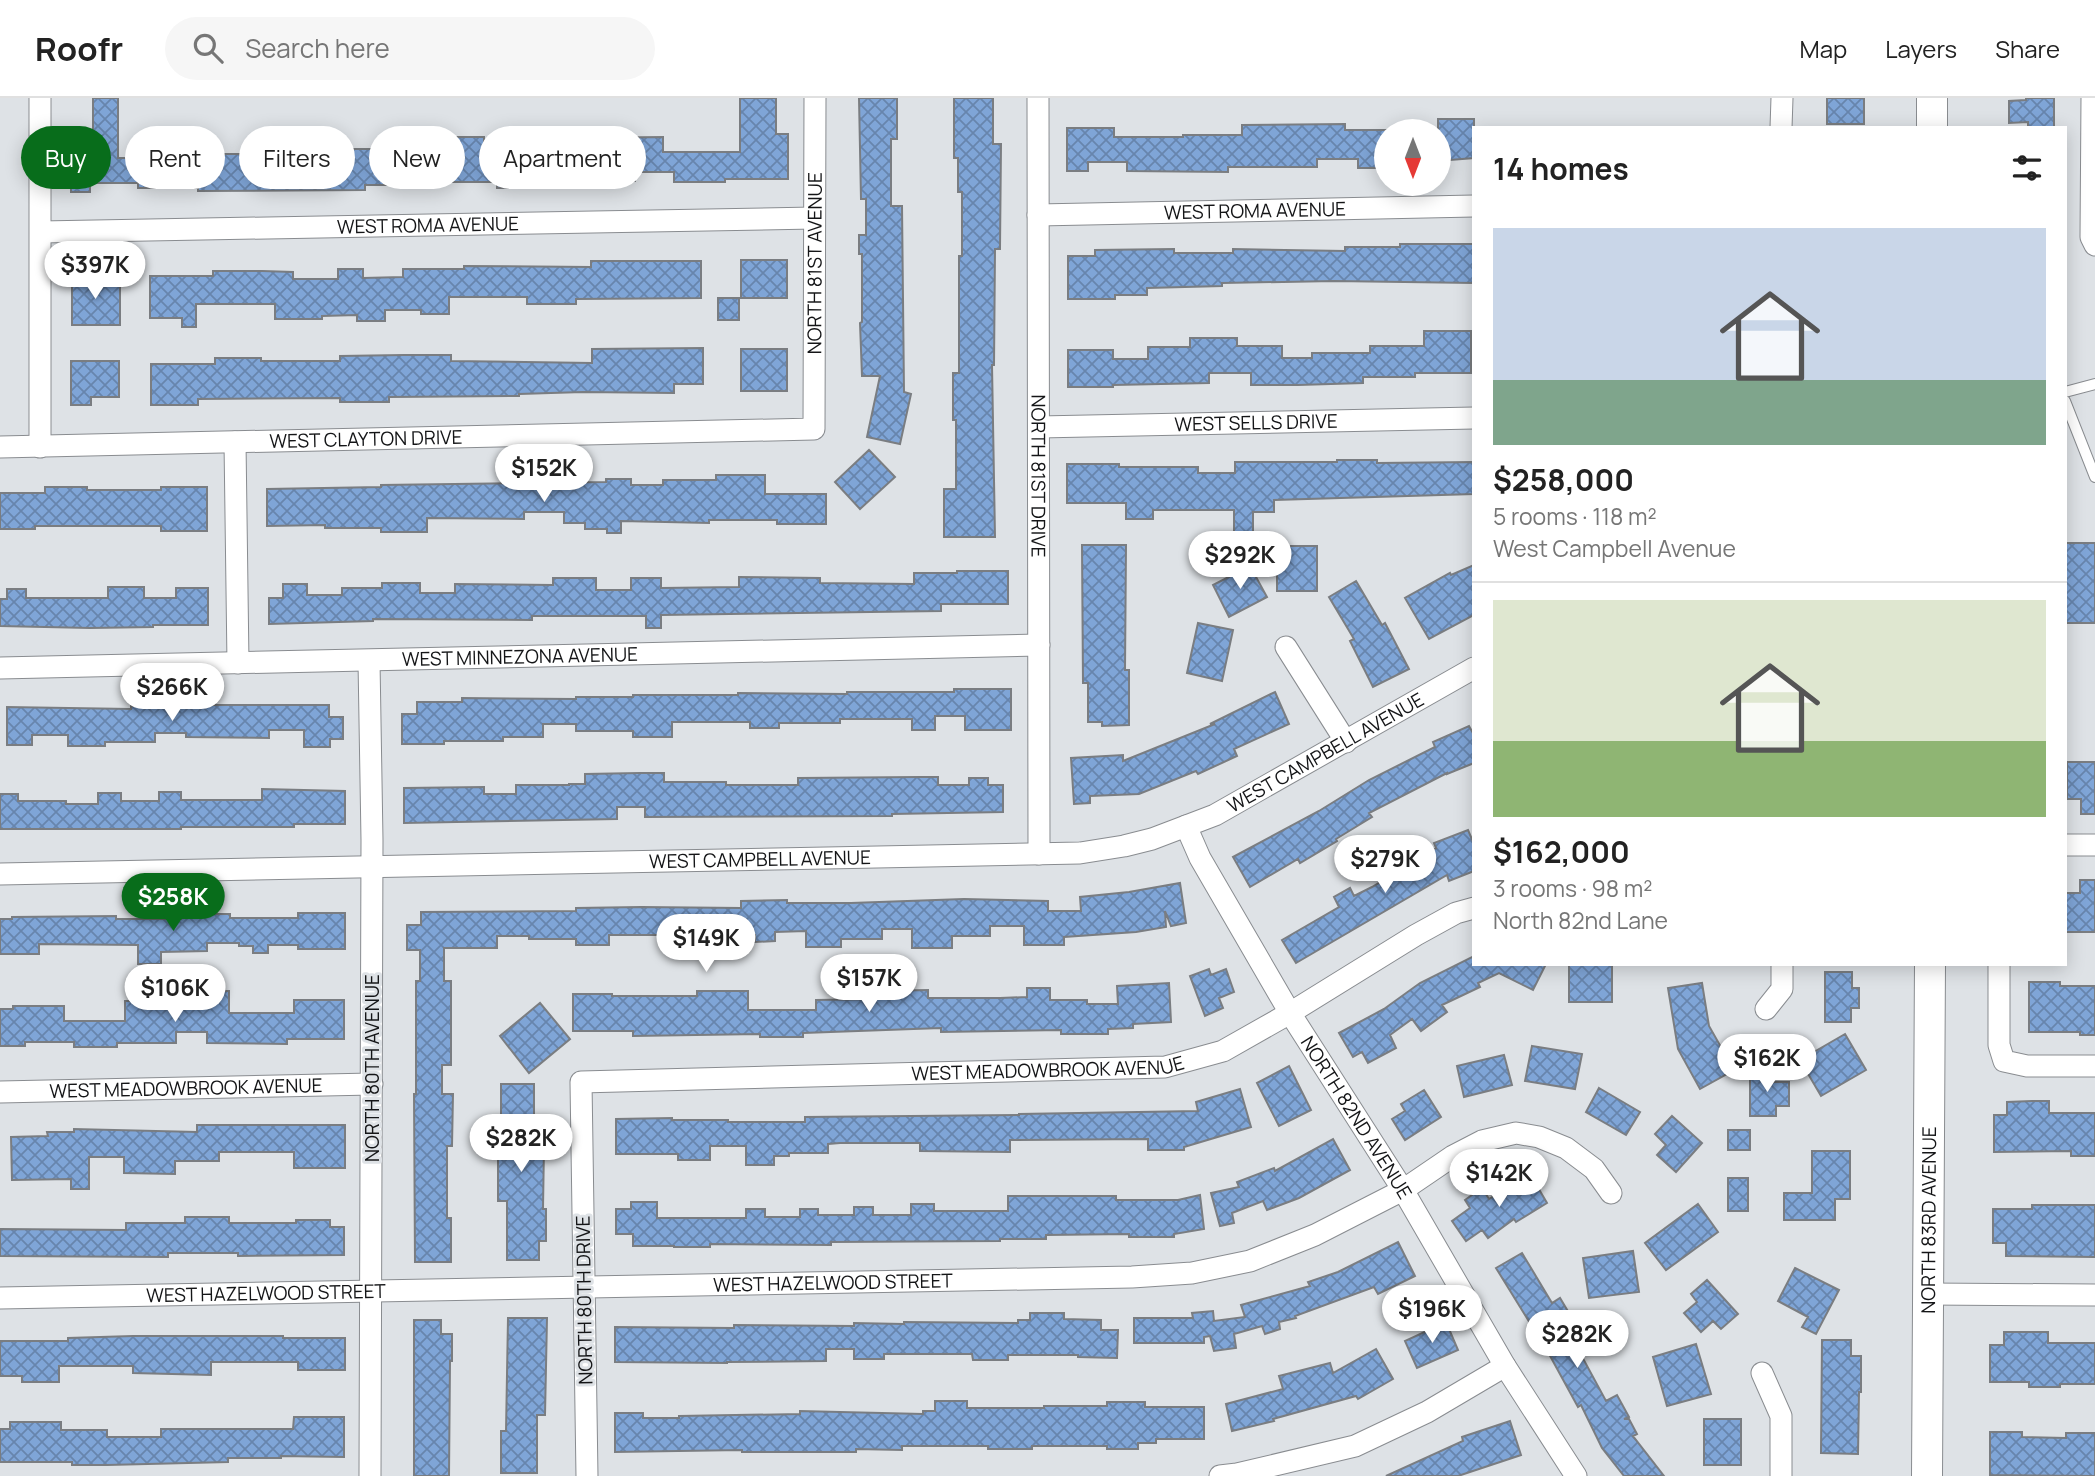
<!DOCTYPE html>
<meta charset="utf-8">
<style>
body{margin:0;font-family:Manrope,sans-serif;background:#f6f6f6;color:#222;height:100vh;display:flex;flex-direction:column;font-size:26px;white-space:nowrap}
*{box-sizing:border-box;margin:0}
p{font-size:23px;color:#767676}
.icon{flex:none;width:38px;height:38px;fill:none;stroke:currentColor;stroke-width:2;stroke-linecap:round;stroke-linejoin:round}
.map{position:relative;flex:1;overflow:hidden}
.panel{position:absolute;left:1472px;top:28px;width:595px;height:840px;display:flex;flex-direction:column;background:#fff;border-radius:0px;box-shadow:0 4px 18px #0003}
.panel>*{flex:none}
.hud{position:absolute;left:21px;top:28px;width:665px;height:63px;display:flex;gap:14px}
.needle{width:46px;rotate:180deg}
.fabs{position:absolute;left:1374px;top:21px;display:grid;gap:14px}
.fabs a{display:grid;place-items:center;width:77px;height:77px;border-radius:50%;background:#fff;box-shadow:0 4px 18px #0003;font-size:35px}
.price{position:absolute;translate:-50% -60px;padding:0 16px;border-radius:24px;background:#fff;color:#222;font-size:23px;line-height:46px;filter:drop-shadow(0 2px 4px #0008)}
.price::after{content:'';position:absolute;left:50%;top:42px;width:21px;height:16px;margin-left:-10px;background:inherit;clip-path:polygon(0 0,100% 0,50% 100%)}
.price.active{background:#086d1b;color:#fff}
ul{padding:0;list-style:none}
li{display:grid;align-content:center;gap:14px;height:371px;padding:0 21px}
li+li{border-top:2px solid #e0e0e0}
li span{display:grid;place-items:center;height:217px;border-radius:0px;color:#555}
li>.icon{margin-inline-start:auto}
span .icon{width:126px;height:126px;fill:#fffc;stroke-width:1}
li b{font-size:30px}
h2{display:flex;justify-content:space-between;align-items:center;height:84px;padding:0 21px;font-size:30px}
.tag{padding:0 24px;border-radius:32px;background:#fff;box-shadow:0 4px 18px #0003;font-size:24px;line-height:63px}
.tag.active{background:#086d1b;color:#fff}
header{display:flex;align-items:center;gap:42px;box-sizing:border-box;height:98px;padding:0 35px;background:#fff;border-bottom:2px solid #e0e0e0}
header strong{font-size:33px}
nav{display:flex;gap:38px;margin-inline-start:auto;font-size:24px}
.search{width:490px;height:63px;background:#f6f6f6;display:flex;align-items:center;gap:18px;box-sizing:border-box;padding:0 24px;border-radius:38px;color:#767676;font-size:26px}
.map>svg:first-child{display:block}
</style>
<header>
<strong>Roofr</strong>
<div class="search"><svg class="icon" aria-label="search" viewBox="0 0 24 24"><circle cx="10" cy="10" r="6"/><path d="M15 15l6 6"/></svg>Search here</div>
<nav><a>Map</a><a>Layers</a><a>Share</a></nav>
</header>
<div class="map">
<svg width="2095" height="1378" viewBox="0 0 2095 1378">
<defs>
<pattern id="building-cross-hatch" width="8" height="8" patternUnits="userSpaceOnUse" patternTransform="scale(1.75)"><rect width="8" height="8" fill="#7fa5d7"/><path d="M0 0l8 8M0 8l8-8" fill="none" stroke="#6785ad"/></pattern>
</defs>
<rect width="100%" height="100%" fill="#dee2e6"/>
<path fill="url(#building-cross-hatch)" stroke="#7a7d81" stroke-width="2" d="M93,0h25v60h33v-9h39v5h54v6h87v-11h46v-7h32v11h28v-9h16v-7h31v13h86v-12l93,-1v15h77v-54h36v36h12v45h-63v3h-51v-10h-39v9l-92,-1v8h-46v-6h-60v-5h-42v8h-30v5l-167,1v-3h-60v-5h-48v9h-19v-53h22z
M859,0h38v41h-6v67h11l2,186 7,2 -11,50 -33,-7 13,-61h-18l-2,-53 2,-1v-68h-3v-19h7v-36h-5z
M954,0h39v46h8l-1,105h-5l-1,116h-2l3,172h-51v-48h12v-69h-3v-47h6v-117h3v-64h-4v-34h-4z
M1827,0h37v26h-37z
M2026,0h28v30h-26v-6l-19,1v-22l17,-1z
M1438,21h36v39l-36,3z
M1345,26v6h41v38h-28v-9h-41v8h-89v5l-101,-1v-9h-39v9h-21v-43h47v9h69v-2h59v-10z
M1400,146h74v39l-140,-2 -112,2v3l-75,2v7h-32v4h-47v-43h27v-6l79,-1v4h59v-4l112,2v-4h55z
M741,162h46v38h-46z
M591,163h110v37l-125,1v5h-49v-7h-78v17h-28v-4h-36v11h-28v-6l-35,1v3h-47v-15h-79v23h-14v-9h-32v-42h63v-5h49l31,1v7h45v-10h25v9l40,-1v-8h61v-3l127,1z
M72,176h32v11h16v40h-48z
M718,200h21v22h-21z
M1424,233h47v42h-56v4h-52v6l-65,2h-47v-12h-42v10l-96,2v2h-45v-37h45v9h35v-12h42v-9h47v8h45v12h30v-5h58v-7h54z
M703,250v36h-29v9l-91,-1 -64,2v2l-130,1v5h-49v-4l-142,1v6h-47v-41h64v-6h46v3h79v-5l64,-1h47v6l141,2v-14z
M741,251h46v42h-46z
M71,263h48v36h-28v8h-20z
M869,352l26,27 -35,32 -25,-27z
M1337,362h40v3l97,-1v32l-200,6v12h-21v22h-19v-24h-81v9h-27v-16h-59v-39h52v3h79v6h37v-11h102z
M716,377h49v19h61v30h-49v-4h-68v3l-88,-2v12h-14v-4h-22v-6h-21v-11h-40v7l-97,-1v14h-46v-4h-56v-3l-58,1v-37l114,-2v-2l225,-3v-3h25v6h32v-5h53z
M45,389h42v3h74v-3h46v44h-46v-5h-126v3h-35v-36h45z
M2065,445h30v80h-30z
M1082,447h44l-1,125h4v55l-27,1v-4h-14v-39h-5z
M1287,448h30v45h-40v-39z
M1474,467v50l-45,24 -24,-41 45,-25 1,2z
M1250,468l17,31 -38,20 -16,-32z
M957,473h51v33h-67v7l-280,4v13h-15v-12h-114v4l-159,-1v2l-104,3v-26h14v-14h24v11h35v-7h40v-5h38v10h35v-9l98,1v-7h43v12h35v-12h30v10l78,-1v-10l81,1v5l94,1v-11h43z
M1356,483l26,44 3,-2 24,46 -36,18 -23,-46 4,-2 -25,-42z
M108,489h36v11h32v-10h32v37h-55v2l-63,1 -90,-2v-27h7v-10h19v9h82z
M1198,525l35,7 -11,51 -35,-8z
M954,591h57v41h-46v-14h-30v14h-23v-11h-72v4h-61v5h-29v-6h-78v15h-39v-6h-57v-7h-33v13h-40v4h-59v3h-42v-30h15v-12h45v-4l114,1v-2h57v-2h105v-2l109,1v-2h107z
M1275,594l14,32 -55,25 3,7 -39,18 -2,-3 -57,23 -49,2v7l-16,1 -3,-46 52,-3v6l92,-37h-5z
M186,607h143v12h14v22h-13v8h-26v-17h-35v8l-83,-1v-4h-31v9h-50v4h-37v-11h-36v10h-25v-38l124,2v-3h55z
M1469,628l5,9v28l-27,11v-1l-78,40 3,4 -36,22 1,2 -37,22 -2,-4 -48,28 -17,-30 86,-46 50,-31 66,-33 -2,-5z
M2067,664h28v52h-14v-15h-14z
M640,675h24v9h62v3h72v-7l121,-1h19v8h31v-7h19v7h15v27l-111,2v2l-247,1v-10h-28v12l-213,4v-35l80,-1v7h32v-9h53v-1h16v-10z
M262,691l83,2v33h-51v3h-113v2h-181v-35h18v7h48v3h32v-11h23v8h38v-9h22v8h81z
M1468,732l6,14v27l-25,10 -2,-6 -151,88 -14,-23 57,-33 -5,-10 16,-9 4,8 18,-9 64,-39 -2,-5z
M2080,782h15v52h-29v-39h14z
M1180,785l6,40 -15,3 -6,-15 1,16 -30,5 -72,5v8h-40v-19h-34v10h-38v12h-40v-19h-30v10h-41v8h-35v-16l-31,1v9l-20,1v-7h-36v10h-28v-10h-82v10h-33v-6h-47v-3h-32v12h-53v33h7v84h-9v29h11l-1,52h-5v72h4v44h-36l-1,-168h2v-113h4v-31h-13v-25h14v-13l155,-1v-3l65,-1 100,1v-7l46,-1v3h64l113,-4 84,2v10h33l-1,-14 49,-5z
M298,815h47v36h-47v-4h-30v8h-15v-7h-14v-3h-32v8l-46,1v12h-23v-19l-99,-1v10h-39v-35h12v-2l104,-1v3h65v-5h49v4h68z
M1474,858v8h72l-13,26 -34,-17 -21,10 2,4 -38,18 5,7 -26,19 -9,-12 -22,16 6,13 -28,15 -6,-11 -9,5 -14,-24 45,-24 36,-26z
M1569,866h43v38h-43z
M1209,871l2,6 15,-6 8,23 -15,6 4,10 -18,8 -15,-40z
M1825,874h27v16h7v20h-8v14h-26z
M2029,884h31v4h35v49h-15v-3h-51z
M1169,885l2,39 -38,2v4l-25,1v5h-47v-4l-120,2v-4l-138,5v4h-43v-3l-127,2v-5h-60v-37h39v2h85v-5h51v19h68v-10l61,-1 -1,-8 52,-1v8h72l27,-1v-9h23v12h37v4h31l-1,-18z
M1702,885l7,43 25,44 -34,19 -22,-40 -10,-61z
M202,893h27v22h65v-13h50v39h-57v5l-80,-1v-11h-31v11h-59v4h-43v-5h-49v4h-25v-37h13v-3h51v15h61v-20l77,-1z
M540,905l30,36 -41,34 -29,-37z
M1845,936l21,36 -45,26 -21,-36z
M1532,948l50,8 -7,35 -50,-8z
M1504,957l8,30 -48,12 -7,-31z
M1289,968l22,44 -32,16 -22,-43z
M1750,972h22v12h17v24h-13v10h-26z
M501,986h33v62h10l-1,63h3v32h-7v19h-32v-59h-9v-55h3z
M1599,990l41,24 -14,23 -40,-23z
M1240,991l11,38 -67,20v3h-36v-11l-138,1v12l-90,-1v-8h-80l-12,1v9h-39v3h-15v9h-28v-19h-36v14h-32v-6h-62v-35l56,-1v2h56v2h77v-5l214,-2v-1l179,-3 -2,-9z
M1424,992l17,27 -36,23 -13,-21 13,-8 -4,-7z
M2032,1003h17v12h46v43h-24v-5l-77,1v-37h13v-13z
M1672,1018l30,27 -26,29 -19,-17 9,-10 -11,-11z
M197,1027h148v43h-51v-16h-75v9h-44v13l-51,-1v-16h-35v32h-18v-10l-59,1 -1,-43 37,-1 -1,-4h27v-3l123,3z
M1728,1032h22v20h-22z
M1333,1041l17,31 -51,28 -32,12 -4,-9 -31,12 2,10 -14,3 -9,-33 28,-6 -2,-5 37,-14 1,3z
M1812,1053h38v48h-15v21h-51v-27h28z
M1530,1076l17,29 -31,19 -2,-3 -26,19 -6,-8 -16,11 -14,-20 18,-13 -5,-8 17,-12 7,11z
M1728,1080h20v33h-20z
M1200,1097l4,34 -30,5v3h-45v-3l-83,1v4h-46v2l-169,1v3l-121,-1v3h-36v-1h-41v-12h-17v-25h15v-7h26v16h89v-9h19v8h35v-8h18v6h36v-8h19v8h38v-11h23v7h74v-15h108v4h62z
M1698,1106l20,28 -52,38 -21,-27z
M2032,1107h63v52l-89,-1v-13h-13v-34h39z
M185,1119h44v6h67v-3h34v7h14v28l-106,1v-3h-70v4l-168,-1v-27l126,1v-7h59z
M1398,1144l17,34 -37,18 -4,-7 -79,29 1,2 -17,4 1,7 -15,5 -3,-8 -28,8 2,14 -22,3 -4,-15 -6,1v6h-70v-25h59l-1,-5 21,-2 1,10 31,-4 -4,-12 69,-19 -2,-4 30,-10z
M1633,1153l6,41 -50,6 -6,-40z
M1522,1155l30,50 8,-5 22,37 -9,5 33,61 11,-6 12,22 -5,2h5l8,15 -4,2 31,40h-40l-22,-28 -21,-43 -3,2 -29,-53 -53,-86z
M1795,1170l44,22 -23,44 -14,-7 6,-10 -30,-16z
M1707,1182l31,34 -17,15 -8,-8 -12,11 -17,-19 13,-11 -6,-8z
M1030,1215h34v6l37,1v10h17l-1,28 -39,-1v-2h-70v5h-35l-1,-6h-88v5h-30v-10h-28v12l-99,1v1l-112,-1v-35l119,1v-3l120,1v-3l50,1v-2l114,1v-3h12z
M508,1220h39l-2,97h-8v58h-36v-42h5z
M414,1222h27v14h11v27h-2l-1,115h-35z
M1446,1224l12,28 -41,18 -12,-27z
M2004,1234h44v11h47v41h-35v3h-31v-5h-39v-37h14z
M133,1238h150v2h62v32h-47v-8h-87v13l-78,-2v-7h-74v16h-37v-6h-22v-35h68v-3z
M1822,1242h29v16h10v36h-2l-1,62 -37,-1z
M1696,1246l15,50 -44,12 -14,-49z
M1376,1251l17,30 -35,20 -2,-3 -83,23 1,2 -42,10 -6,-27 57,-15 -4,-13 51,-13 3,10z
M935,1303h32v7h77v-2h63v-4h38v5h59v32h-48v4h-18v6h-31v-3h-75v3h-44v-3h-86v4l-46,-1v3h-114v-2l-127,2v-39h28v5h36v-2l121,-2v-3l123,3v-3h12z
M294,1319h50v40l-63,-1v2h-53v4l-121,3h-35v-3h-72v-33h10v-7h51v8h46v7h54v-8h132z
M1704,1321h37v46h-37z
M1510,1323l11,34 -63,21h-72l77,-35 -1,-4z
M1990,1334h32v5l44,1v-5h29v43l-105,-1z"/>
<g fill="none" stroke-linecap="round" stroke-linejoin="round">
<g stroke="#898c90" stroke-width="12">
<path id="service" d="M2065,294l30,-8
M2065,303l30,76"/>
</g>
<g stroke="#898c90" stroke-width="23">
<g id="minor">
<path d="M40,0v349"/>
<path id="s1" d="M1038,0l1,756"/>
<path d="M2092,0l-1,139 4,8"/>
<path d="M1781,30l1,-30"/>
<path id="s2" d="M1038,117l436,-9"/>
<path id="s3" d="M41,134l773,-14"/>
<path id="s4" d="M1039,329l435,-9"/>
<path d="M235,344l3,221"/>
<path id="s5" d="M0,349l814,-18 1,-331"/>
<path d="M1286,549l60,95"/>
<path d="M369,563l3,179 -2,636"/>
<path id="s6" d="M0,570l1039,-23"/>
<path id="s7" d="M1186,728l14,32 90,155 113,177 102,176 71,110"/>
<path d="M2065,747h30"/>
<path id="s8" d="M0,776l1080,-21 44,-7 28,-7 63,-24 259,-147"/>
<path d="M1999,866v81l5,16 23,5h68"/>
<path d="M1766,911l16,-20v-25"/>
<path id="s9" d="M0,994l372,-8"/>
<path d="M1927,1196l168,1"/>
<path id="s10" d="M0,1200l1132,-21 60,-4 58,-12 65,-26 88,-45 50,-34 29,-15 34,-8 23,4 27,11 28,21 17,24"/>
<path d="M1762,1275l19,43v60"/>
<path id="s11" d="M587,1378l-6,-394 584,-15 58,-16 67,-38 126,-78 40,-22 18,-5"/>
<path d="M1220,1378l17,-2 118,-28 72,-34 78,-46"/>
</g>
</g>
<g stroke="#898c90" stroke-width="32">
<g id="secondary">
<path d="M1932,0v30"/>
<path id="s12" d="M1927,1378l3,-512"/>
</g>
</g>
<use href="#service" stroke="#fff" stroke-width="10"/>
<use href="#minor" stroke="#fff" stroke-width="21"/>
<use href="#secondary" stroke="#fff" stroke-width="30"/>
</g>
<g text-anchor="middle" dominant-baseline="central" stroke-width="6" stroke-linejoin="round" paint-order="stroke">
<g font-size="19" fill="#141517" stroke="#dee2e6">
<text stroke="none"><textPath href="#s2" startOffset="217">WEST ROMA AVENUE</textPath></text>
<text stroke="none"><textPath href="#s3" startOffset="387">WEST ROMA AVENUE</textPath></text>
<text stroke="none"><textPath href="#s5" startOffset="980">NORTH 81ST AVENUE</textPath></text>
<text stroke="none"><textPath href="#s4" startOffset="217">WEST SELLS DRIVE</textPath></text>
<text stroke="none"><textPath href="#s5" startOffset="366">WEST CLAYTON DRIVE</textPath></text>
<text stroke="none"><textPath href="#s1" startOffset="378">NORTH 81ST DRIVE</textPath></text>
<text stroke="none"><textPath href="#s6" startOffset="520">WEST MINNEZONA AVENUE</textPath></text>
<text stroke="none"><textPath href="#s8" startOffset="1348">WEST CAMPBELL AVENUE</textPath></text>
<text stroke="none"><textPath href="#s8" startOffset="760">WEST CAMPBELL AVENUE</textPath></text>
<text stroke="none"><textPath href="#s11" startOffset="861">WEST MEADOWBROOK AVENUE</textPath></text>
<text transform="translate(372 970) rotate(-90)">NORTH 80TH AVENUE</text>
<text stroke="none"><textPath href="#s9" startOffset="186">WEST MEADOWBROOK AVENUE</textPath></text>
<text stroke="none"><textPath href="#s7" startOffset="338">NORTH 82ND AVENUE</textPath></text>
<text stroke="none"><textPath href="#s12" startOffset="256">NORTH 83RD AVENUE</textPath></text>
<text stroke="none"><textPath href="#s10" startOffset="833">WEST HAZELWOOD STREET</textPath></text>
<text stroke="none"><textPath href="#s10" startOffset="266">WEST HAZELWOOD STREET</textPath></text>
<text transform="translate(584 1202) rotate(-91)">NORTH 80TH DRIVE</text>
</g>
</g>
</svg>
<div class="fabs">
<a><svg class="needle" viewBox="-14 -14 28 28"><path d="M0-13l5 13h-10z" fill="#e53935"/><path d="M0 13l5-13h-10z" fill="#767676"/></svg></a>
</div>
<b class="price" style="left:95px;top:203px">$397K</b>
<b class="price" style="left:544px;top:406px">$152K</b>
<b class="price" style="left:1240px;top:493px">$292K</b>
<b class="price" style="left:172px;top:625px">$266K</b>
<b class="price" style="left:1385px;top:797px">$279K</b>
<b class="price active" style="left:173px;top:835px">$258K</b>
<b class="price" style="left:706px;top:876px">$149K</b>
<b class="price" style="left:869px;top:916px">$157K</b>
<b class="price" style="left:175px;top:926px">$106K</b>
<b class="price" style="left:1767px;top:996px">$162K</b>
<b class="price" style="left:521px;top:1076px">$282K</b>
<b class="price" style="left:1499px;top:1111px">$142K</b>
<b class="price" style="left:1432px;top:1247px">$196K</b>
<b class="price" style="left:1577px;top:1272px">$282K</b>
<div class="hud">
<a class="tag active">Buy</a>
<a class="tag">Rent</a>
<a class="tag">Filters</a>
<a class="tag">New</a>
<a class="tag">Apartment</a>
</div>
<section class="panel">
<h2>14 homes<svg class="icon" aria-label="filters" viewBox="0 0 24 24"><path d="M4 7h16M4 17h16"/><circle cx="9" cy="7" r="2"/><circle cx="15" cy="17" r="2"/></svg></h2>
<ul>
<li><span style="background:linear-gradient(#c9d6e8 70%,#7fa58c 0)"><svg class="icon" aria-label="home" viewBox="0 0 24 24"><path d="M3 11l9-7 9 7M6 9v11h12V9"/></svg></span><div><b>$258,000</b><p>5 rooms · 118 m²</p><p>West Campbell Avenue</p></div></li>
<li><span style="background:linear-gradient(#dfe7d0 65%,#8fb573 0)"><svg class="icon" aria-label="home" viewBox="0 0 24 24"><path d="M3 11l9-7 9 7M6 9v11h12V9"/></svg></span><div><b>$162,000</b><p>3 rooms · 98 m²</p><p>North 82nd Lane</p></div></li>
</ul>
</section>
</div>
